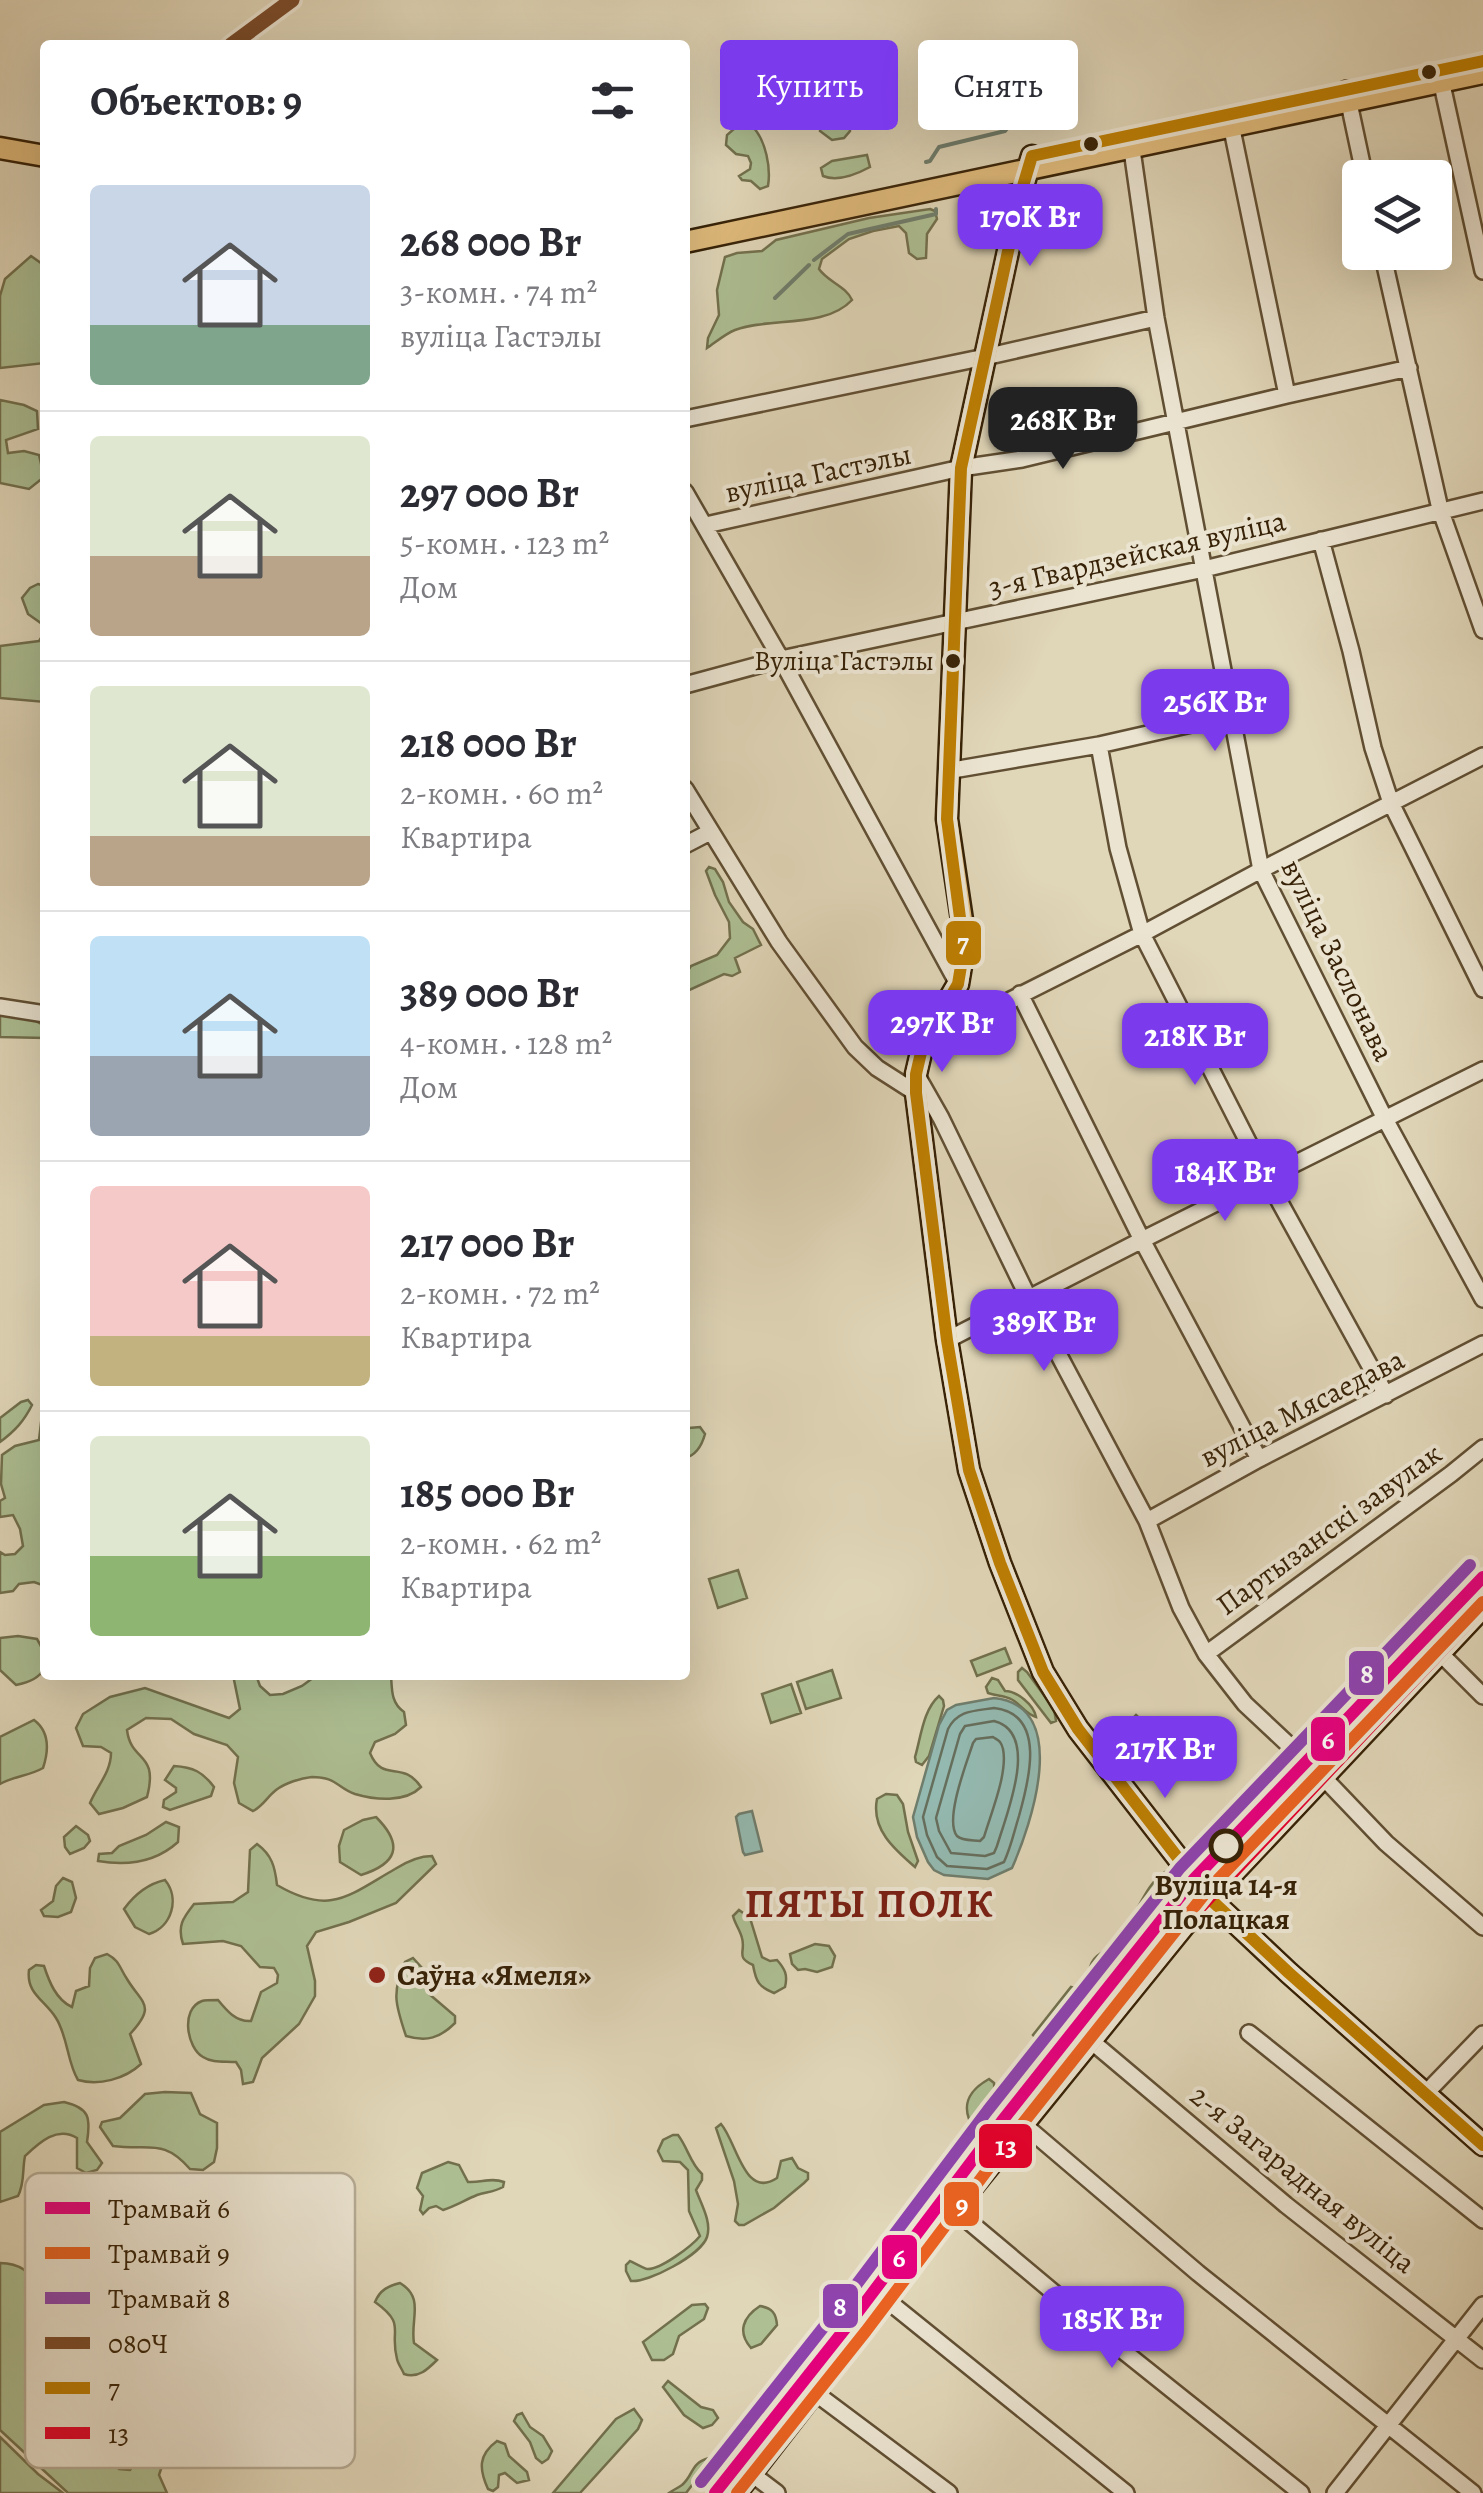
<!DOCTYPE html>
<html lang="ru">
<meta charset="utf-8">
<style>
body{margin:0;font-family:Alegreya,serif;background:#f2f2f3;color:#2b2b33;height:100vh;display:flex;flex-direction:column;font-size:38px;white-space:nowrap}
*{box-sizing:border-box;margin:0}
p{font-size:32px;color:#7c7c81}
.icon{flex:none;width:55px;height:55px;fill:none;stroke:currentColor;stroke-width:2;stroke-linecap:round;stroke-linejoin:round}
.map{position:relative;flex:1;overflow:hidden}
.panel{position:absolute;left:40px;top:40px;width:650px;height:1640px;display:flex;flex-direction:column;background:#fff;border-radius:10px;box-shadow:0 10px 40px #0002}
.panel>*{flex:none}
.banner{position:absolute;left:720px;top:40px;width:612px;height:90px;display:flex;gap:20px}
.controls{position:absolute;left:1342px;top:160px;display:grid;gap:20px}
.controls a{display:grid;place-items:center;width:110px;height:110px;border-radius:10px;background:#fff;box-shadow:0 10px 40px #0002;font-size:50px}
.price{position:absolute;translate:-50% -85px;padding:0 22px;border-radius:20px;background:#7c3aed;color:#fff;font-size:32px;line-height:65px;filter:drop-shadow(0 2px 5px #0008)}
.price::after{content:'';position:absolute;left:50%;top:60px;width:30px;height:22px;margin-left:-15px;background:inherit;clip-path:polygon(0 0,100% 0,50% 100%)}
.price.active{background:#222;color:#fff}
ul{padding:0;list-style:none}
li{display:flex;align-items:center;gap:30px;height:250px;padding:0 50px}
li+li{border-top:2px solid #e1e1e2}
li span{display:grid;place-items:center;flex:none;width:280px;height:200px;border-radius:10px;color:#555}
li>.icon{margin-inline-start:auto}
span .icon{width:120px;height:120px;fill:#fffc;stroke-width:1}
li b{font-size:42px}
h2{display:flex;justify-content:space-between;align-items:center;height:120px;padding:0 50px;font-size:42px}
.tag{padding:0 35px;border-radius:10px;background:#fff;box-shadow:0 10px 40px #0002;font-size:35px;line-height:90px}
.tag.active{background:#7c3aed;color:#fff}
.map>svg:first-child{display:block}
</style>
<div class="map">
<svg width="1483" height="2493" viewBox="0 0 1483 2493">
<rect width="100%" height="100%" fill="#e0d6b8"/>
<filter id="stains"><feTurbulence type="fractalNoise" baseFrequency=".002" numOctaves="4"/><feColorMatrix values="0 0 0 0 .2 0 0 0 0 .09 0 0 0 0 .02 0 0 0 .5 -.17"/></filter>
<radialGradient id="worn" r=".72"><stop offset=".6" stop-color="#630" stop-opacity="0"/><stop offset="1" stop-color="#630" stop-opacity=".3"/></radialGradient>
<path fill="#adbf93" stroke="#72704d" stroke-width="2.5" d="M825,70l12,11 26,4 5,9c-9,18 -21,12 -18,37l-6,7 -12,2 -12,-9 7,-29 -12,-16 1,-12z
M753,127c13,14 18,41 15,59l-8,3 -9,-8 -9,-1 -3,-4 11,-7 1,-6 -3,-7 -12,-2 -10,-9 1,-10 8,-7z
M867,155l3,12c-13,7 -33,15 -47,9l-2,-8 11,-7z
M930,209l5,2 2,8 -10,15 -1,24 -9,1 -8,-6 -3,-20 -7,-7 -26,5 -24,8 -27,20 -3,10c9,13 27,17 33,31 -27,29 -83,17 -117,30 -10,4 -19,12 -28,18l1,-10 11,-23 -2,-25 8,-33 12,-4 25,-2 14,-11 93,-22z
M31,256l14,10v97l-45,5v-72l5,-17z
M0,400l24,5 13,6 1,18 -32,11 2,13 16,-2 15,4 5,22 -15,12 -29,-6z
M38,584l7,2v40l-17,-12 -6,-16 8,-10z
M45,632v70l-45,-4v-52l39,-5z
M709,867l6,2 8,13 6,20 14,20 10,7 8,16 -26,13 5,14 -8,4 -8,-2 -39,18v-17l6,-9 26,-11 13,-17 -1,-16 -14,-27 -9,-24z
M0,1015l26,1 19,10v12l-45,-1z
M28,1400l4,5c-8,16 -17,26 -32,37v-24l21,-16z
M45,1411v175l-11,-4 -15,2 -6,7 -13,2v-41l5,3 10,-1 8,-8 -3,-17 -7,-14 -13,2v-16l5,-3 -4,-14 1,-29 13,-9 24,-6 3,-26z
M700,1427l5,7c-3,11 -8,21 -20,24v-26l4,-4z
M738,1570l9,28 -29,10 -9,-29z
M18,1636l19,3c16,26 8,40 -21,46l-16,-15v-32z
M1005,1648l6,15 -34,13 -6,-15z
M1022,1668l5,4 27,37 2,12 -5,2 -33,-43v-8z
M832,1670l9,28 -35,11 -9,-27z
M233,1675h23l4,11 10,9 13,-1 19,-8 15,-11h74c1,15 0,28 13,37l2,13 -11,9 -20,8 -5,11c13,31 32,6 51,34 -16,16 -46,13 -66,7 -18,-6 -18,-17 -43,-17 -11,1 -27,6 -36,13 -9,7 -13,16 -23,21l-14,-8 -5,-20 4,-26 -11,-12 -33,-11 -23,-15 -25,-1 -19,12c4,33 32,21 20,67l-24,11 -24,6 -9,-11c7,-17 21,-31 21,-50l-10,-6 -18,-1 -7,-18 7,-14 27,-17 35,-9 84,30 11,-9z
M992,1678l6,2 7,11c12,0 29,14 31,26 -11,-3 -15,-13 -25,-18 -7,-4 -15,-3 -23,-6l-2,-6z
M791,1684l10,29 -30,10 -9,-29z
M939,1696l4,4 1,6 -15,50 -7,9 -6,-3 -1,-5c6,-20 8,-47 24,-61z
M1136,1715l29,28 -14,18 -7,2 -15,-14 -11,4 -9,-10z
M34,1720c16,12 15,30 9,48 -14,8 -29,8 -43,16v-47z
M174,1766c19,1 29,6 40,21l-3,9 -41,14 -7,-3 1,-7 12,-8v-4l-11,-8z
M886,1794l11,1 6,9 5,28 10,29 -3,6c-21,-18 -44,-38 -38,-68z
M376,1817c29,29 20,47 -15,58l-21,-13 -1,-16 5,-16 19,-10z
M166,1822l13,5 -1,15c-22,20 -51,24 -80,19l1,-7 13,-1 7,-7 27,-11z
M76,1826l12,9 2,6 -6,7 -14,6 -5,-7 -1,-10z
M257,1844c15,11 18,23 20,41 53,31 71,11 118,-16 11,-7 23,-13 37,-13l4,8 -40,39 -47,19 -33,10 -9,14 8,35v15l-16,28 -37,34 -9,24 -10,2 -2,-14 -5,-8c-11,-1 -24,1 -33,-5 -16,-9 -23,-48 -1,-56 3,-1 14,-1 16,-1 9,11 18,22 33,21l10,-29 16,-9 1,-8 -4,-7 -14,-1 -19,-21 -18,-5 -40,3c-6,-18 0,-26 11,-40l39,-2 15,-10 2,-42z
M1165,1872l2,3 -12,22c3,20 -16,33 -30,47l-5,-2 -1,-5c18,-20 25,-52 46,-65z
M63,1878l9,4 4,16 -5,14 -13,5 -14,-1 -3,-6 12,-9 3,-15z
M165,1880c15,18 7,47 -16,54l-14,-7 -11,-18c11,-15 23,-25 41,-29z
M739,1910l11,8 12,39 8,4 7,-1c8,9 11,15 8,27l-11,6c-15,-6 -18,-11 -21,-28 -18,-8 -7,-13 -11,-27 -2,-8 -7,-14 -9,-22z
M815,1944l14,2 6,10 -3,11 -15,5 -12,-3 -7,1 -6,-6 -2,-10z
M1112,1948l7,3 -25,31 -5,-3c-1,-18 7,-25 23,-31z
M107,1954c13,7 12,13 20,25 15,25 30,26 3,55l11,30c-16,15 -42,22 -63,16 -11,-18 -10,-43 -22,-62 -11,-18 -30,-24 -27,-48l7,-5 8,1c5,15 12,34 28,41l4,-16 13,-5 1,-18 5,-10z
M413,1958l11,12 4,23 27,23v7c-15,15 -28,19 -49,13 -10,-30 -15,-43 -1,-74z
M1071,1987l13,3v4l-37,47 -7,2 -7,-8z
M989,2079l5,4c1,18 -2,31 -21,38l-4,-2c-7,-19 4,-31 20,-40z
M165,2092l26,1 9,21 17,9v25l-3,14 -11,8 -13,-1c-27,-31 -40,-18 -77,-23l-13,-19 2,-5 18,-4 25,-24z
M64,2102c25,6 27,15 23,40l15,21 -5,7 -11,3 -9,-5v-30c-20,-12 -37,4 -52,18 -3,15 0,26 -7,40l-18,6v-70l44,-27z
M721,2124c16,18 23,76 56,54l4,-17 11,-3 6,10 10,5v6l-4,4 -30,25 -30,17h-5l-4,-4 3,-17 -4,-23 -18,-53z
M673,2135h5c10,13 12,28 24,39v6l-6,10c5,14 16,32 11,47 -6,18 -59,46 -76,44l-5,-10v-6l4,-4c2,1 15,8 17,8 13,1 45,-23 53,-33l-11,-25 -1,-41 -8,-8 -17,-1 -5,-10 5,-11z
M448,2162l11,3 9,17c13,1 23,-5 36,0l-1,5c-9,5 -17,5 -26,8 -12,5 -22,11 -34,15l-7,-4 -7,2 -6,6 -3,-4 3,-14 -6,-8 5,-15z
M0,2263c49,1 45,54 39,90l16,24 2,20 34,24 15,33 13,15 11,1 10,-14 17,-4 8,5 -6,18 8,18h-99l-68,-63z
M400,2283c25,15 10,36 14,60l23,17c-9,9 -19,19 -33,14 -2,-5 -6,-10 -7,-15 -8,-30 10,-34 -22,-57 5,-12 13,-16 25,-19z
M705,2304l3,4 -4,11 -25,17 -6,18 -9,6h-12l-9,-18 49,-37z
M760,2306c12,2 16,7 17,19l-16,19 -10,4c-14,-16 -8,-31 9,-42z
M668,2381l33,26 12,3 5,8 -6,7 -9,3 -19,-13 -21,-28z
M634,2409l8,11 -4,9 -58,64h-27l63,-74z
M522,2413l8,14 13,9 9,15 -4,8 -6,4 -6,-5 -6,-16 -16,-21 3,-6z
M0,2437l38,37 25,19h-63z
M497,2441l8,3 4,12 18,16 2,8 -12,3 -12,-10 -6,2 -1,12 -5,4 -5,-2c-9,-20 -10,-34 9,-48z
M709,2458l12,3v6l-8,7 -11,-2 -16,21h-17c4,-3 9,-5 13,-8 12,-10 8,-22 27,-27z"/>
<path fill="#94b9b0" stroke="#6f7d6c" stroke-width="2.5" d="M994,1698c78,8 37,127 18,170l-24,11 -44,-4 -10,-5 -6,-8 -11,-25 -4,-20 26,-92 8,-15 9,-5z
M752,1811l10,40 -17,4 -2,-3 -7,-35 3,-3z"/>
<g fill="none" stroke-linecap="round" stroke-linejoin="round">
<path stroke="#666e5c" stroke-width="2.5" d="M994,1708c54,6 34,76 25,108 -5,16 -8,31 -15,46l-17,7 -40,-3 -10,-9 -10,-22 -4,-18 25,-88c10,-19 26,-18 46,-21z
M994,1721c47,12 12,94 3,125l-3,7 -9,3 -34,-3 -12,-22 -3,-13 24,-84 5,-8z
M993,1737c6,4 8,4 10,12 5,24 -12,64 -19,88l-4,4c-7,-1 -18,0 -23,-5 -13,-16 10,-74 16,-93l3,-4z"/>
<path stroke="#6f7d6c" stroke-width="4" d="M926,162l4,-1 9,-14 66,-16 4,-5c-2,-13 -2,-29 -12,-38l3,-7
M814,260l34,-26 88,-20v-5
M775,298l34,-33"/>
<g stroke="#614f33" stroke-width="20">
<path id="minor" d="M1439,71l44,200
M1346,89l19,89
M1229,115l58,280
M1130,136l26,182 105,552 124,249 98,180
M1382,252l58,257 43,121
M685,419l300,-62 171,-39
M685,492l96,167 177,325
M706,525l255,-57 61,-9 265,-64 122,-27
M1321,540l30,111 22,97 18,55 92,186
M685,685l96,-26 423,-90 279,-68
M1099,745l19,103 24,86 125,245 119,216
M947,771l152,-26 132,-30
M685,789l94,153 76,105 22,21 39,25
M685,845l25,-13
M1020,994l122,246 117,219
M0,1007l45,7
M923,1044l219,-110 119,-64 222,-114
M916,1074l25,44 88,181 118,222 34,87 25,46 39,50 78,73 63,66 97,84
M947,1340l195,-100 341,-170
M1147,1521l112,-62 224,-115
M1440,1653l43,43
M1206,1654l245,-180 32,-26
M1249,2033l234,187
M1090,2040l196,165 197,155
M1425,2094l58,-60
M1023,2124l175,149 275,220
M954,2209l173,145 174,139
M883,2297l243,196
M814,2392l135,101
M752,2474l25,19
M1335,2493l148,-188"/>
</g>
<g stroke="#372207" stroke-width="25">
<path id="major" d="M0,148l45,8
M1032,156l-12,40 -59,272 -14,351 15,101 2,28 -6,36 -35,60 -7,30v19l31,247 22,130 31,93 43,109 35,57 131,169 80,75 194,172
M685,242l798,-169
M736,2493l78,-101 69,-95 304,-375 296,-315"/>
</g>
<use href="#minor" stroke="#ebe4d1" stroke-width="15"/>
<use href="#major" stroke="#e0bb7c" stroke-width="20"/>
<g stroke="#ebe4d1" stroke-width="20">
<path id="bus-1" d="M1483,61l-451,95 -12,40 -59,272 -14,351 17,129 -6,36 -35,60 -7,30v19l31,247 22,130 31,93 43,109 35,57 131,169 80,75 194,172"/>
</g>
<g stroke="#ebe4d1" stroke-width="20">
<path id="bus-2" d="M736,2493l78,-101 69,-95 304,-375 296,-315"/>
</g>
<use href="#bus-1" stroke="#bd7e02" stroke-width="12"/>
<use href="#bus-2" stroke="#e4002b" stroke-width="12"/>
<g stroke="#ebe4d1" stroke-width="22">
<path id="rail-1" d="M231,45l61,-45"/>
</g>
<use href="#rail-1" stroke="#7a4b2a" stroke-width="15"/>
<g stroke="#ebe4d1" stroke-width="20">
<path id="tram-1" d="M715,2493l137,-173 150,-199 192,-242 289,-302"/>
</g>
<g stroke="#ebe4d1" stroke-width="20">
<path id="tram-2" d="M737,2493l129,-162 150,-199 191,-241 276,-289"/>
</g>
<g stroke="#ebe4d1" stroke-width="20">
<path id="tram-3" d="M701,2482l137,-173 150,-199 192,-242 290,-303"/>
</g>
<use href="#tram-1" stroke="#e5007d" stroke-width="12"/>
<use href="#tram-2" stroke="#e96221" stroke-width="12"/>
<use href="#tram-3" stroke="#8e44ad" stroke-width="12"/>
</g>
<g fill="#372207" stroke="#ebe4d1" stroke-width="4">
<circle cx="1429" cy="72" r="9"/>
<circle cx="1091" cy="144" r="9"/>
<circle cx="953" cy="661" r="9"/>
</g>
<circle fill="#ebe4d1" stroke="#372207" stroke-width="5" cx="1226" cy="1846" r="15"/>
<circle fill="#8f2418" stroke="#ebe4d1" stroke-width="4" cx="377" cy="1975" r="10"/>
<g text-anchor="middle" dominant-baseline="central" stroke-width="8" stroke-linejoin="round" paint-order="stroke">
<g font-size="28" fill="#372207" stroke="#ebe4d1" text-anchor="end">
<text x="934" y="661">Вуліца Гастэлы</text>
</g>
<g font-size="30" fill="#372207" stroke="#ebe4d1">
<text transform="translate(818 473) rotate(-12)">вуліца Гастэлы</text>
<text transform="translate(1137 554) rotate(-13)">3-я Гвардзейская вуліца</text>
<text transform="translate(1338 960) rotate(64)">вуліца Заслонава</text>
<text transform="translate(1302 1408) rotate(-27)">вуліца Мясаедава</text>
<text transform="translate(1329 1529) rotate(-36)">Партызанскі завулак</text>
<text transform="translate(1303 2179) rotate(39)">2-я Загарадная вуліца</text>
</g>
<g font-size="30" font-weight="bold" fill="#372207" stroke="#ebe4d1">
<text x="1226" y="1885">Вуліца 14-я<tspan x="1226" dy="34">Полацкая</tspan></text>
</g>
<g font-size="30" font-weight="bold" fill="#372207" stroke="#ebe4d1" text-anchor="start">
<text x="397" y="1975">Саўна «Ямеля»</text>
</g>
<g font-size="40" font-weight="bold" letter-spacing="2.5" fill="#7a1f14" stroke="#ebe4d1">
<text x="870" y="1903">ПЯТЫ ПОЛК</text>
</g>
</g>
<rect x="25" y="2173" width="330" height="295" rx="15" fill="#ebe4d1" stroke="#b5aa94" stroke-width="2.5"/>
<rect x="45" y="2202" width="45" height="12" fill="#e5007d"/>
<rect x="45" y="2247" width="45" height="12" fill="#e96221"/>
<rect x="45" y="2292" width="45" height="12" fill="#8e44ad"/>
<rect x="45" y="2337" width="45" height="12" fill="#7a4b2a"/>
<rect x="45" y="2382" width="45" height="12" fill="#bd7e02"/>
<rect x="45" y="2427" width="45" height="12" fill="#e4002b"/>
<g font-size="28" fill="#372207">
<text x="108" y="2218">Трамвай 6</text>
<text x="108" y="2263">Трамвай 9</text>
<text x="108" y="2308">Трамвай 8</text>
<text x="108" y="2353">080Ч</text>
<text x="108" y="2398">7</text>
<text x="108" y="2443">13</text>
</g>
<g stroke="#ebe4d1" stroke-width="4">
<rect x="944" y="919" width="39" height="48" rx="10" fill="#bd7e02"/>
<rect x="1347" y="1649" width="39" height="48" rx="10" fill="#8e44ad"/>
<rect x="1309" y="1715" width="38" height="48" rx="10" fill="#e5007d"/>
<rect x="977" y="2122" width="57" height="48" rx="10" fill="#e4002b"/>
<rect x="942" y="2180" width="39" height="48" rx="10" fill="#e96221"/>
<rect x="880" y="2233" width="39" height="48" rx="10" fill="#e5007d"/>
<rect x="821" y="2282" width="39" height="48" rx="10" fill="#8e44ad"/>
</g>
<g font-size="28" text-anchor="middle" font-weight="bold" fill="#fff">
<text x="963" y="952">7</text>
<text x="1367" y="1683">8</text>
<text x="1328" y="1749">6</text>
<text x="1006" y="2155">13</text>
<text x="962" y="2214">9</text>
<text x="899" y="2267">6</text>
<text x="840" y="2316">8</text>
</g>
<rect width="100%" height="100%" filter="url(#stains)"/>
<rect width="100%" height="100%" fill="url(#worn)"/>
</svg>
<div class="controls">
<a><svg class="icon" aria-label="layers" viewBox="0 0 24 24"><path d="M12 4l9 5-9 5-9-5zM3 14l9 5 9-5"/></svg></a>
</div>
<b class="price" style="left:1030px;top:269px">170K Br</b>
<b class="price active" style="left:1063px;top:472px">268K Br</b>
<b class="price" style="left:1215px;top:754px">256K Br</b>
<b class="price" style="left:942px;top:1075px">297K Br</b>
<b class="price" style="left:1195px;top:1088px">218K Br</b>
<b class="price" style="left:1225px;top:1224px">184K Br</b>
<b class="price" style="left:1044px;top:1374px">389K Br</b>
<b class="price" style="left:1165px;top:1801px">217K Br</b>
<b class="price" style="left:1112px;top:2371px">185K Br</b>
<div class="banner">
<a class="tag active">Купить</a>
<a class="tag">Снять</a>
</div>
<section class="panel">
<h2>Объектов: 9<svg class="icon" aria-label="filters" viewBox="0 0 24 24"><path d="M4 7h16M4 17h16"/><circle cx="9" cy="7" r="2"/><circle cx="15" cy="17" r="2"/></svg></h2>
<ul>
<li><span style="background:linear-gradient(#c9d6e8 70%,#7fa58c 0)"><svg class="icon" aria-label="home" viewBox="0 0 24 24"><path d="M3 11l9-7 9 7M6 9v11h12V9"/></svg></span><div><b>268 000 Br</b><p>3-комн. · 74 m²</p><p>вуліца Гастэлы</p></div></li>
<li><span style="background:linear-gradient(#dfe7d0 60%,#b9a48a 0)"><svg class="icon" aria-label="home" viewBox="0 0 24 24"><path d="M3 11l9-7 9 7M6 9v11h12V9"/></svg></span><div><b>297 000 Br</b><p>5-комн. · 123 m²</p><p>Дом</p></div></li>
<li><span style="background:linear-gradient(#dfe7d0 75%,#b9a48a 0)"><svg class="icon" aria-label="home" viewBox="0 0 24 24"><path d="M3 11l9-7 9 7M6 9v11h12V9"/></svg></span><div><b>218 000 Br</b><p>2-комн. · 60 m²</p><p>Квартира</p></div></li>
<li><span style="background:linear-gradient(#bfe0f5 60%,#9aa5b1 0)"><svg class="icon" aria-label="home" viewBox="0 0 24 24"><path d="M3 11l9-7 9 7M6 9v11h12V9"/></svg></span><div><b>389 000 Br</b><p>4-комн. · 128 m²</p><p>Дом</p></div></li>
<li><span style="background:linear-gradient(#f6c9c9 75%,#c2b280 0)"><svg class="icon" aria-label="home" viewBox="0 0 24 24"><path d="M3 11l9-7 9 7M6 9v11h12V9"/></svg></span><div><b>217 000 Br</b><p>2-комн. · 72 m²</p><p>Квартира</p></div></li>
<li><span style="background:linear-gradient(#dfe7d0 60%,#8fb573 0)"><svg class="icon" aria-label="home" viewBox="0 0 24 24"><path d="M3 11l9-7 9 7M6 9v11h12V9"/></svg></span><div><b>185 000 Br</b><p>2-комн. · 62 m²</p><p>Квартира</p></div></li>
</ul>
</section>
</div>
